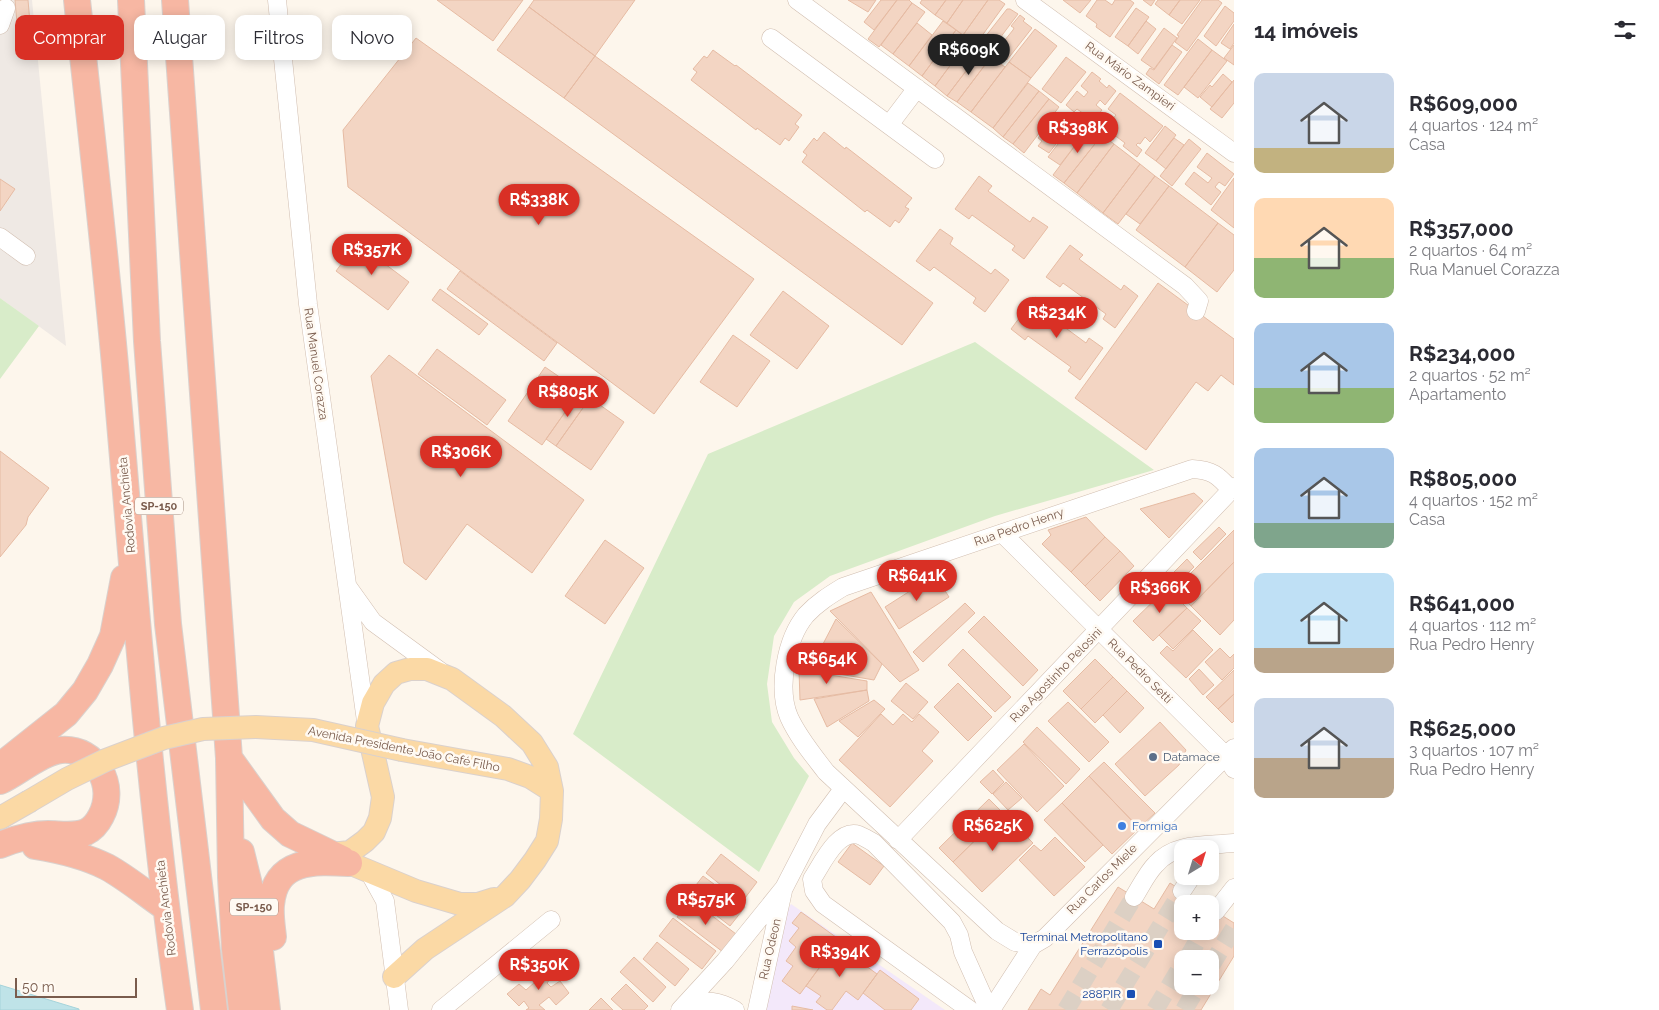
<!DOCTYPE html>
<html lang="pt">
<meta charset="utf-8">
<style>
body{margin:0;font-family:Raleway,sans-serif;background:#f2f2f3;color:#2b2b33;height:100vh;display:flex;flex-direction:column;font-size:19px;white-space:nowrap}
*{box-sizing:border-box;margin:0}
p{font-size:16px;color:#7c7c81}
.icon{flex:none;width:28px;height:28px;fill:none;stroke:currentColor;stroke-width:2;stroke-linecap:round;stroke-linejoin:round}
.map{position:relative;flex:1;overflow:hidden}
.side{display:flex;flex-direction:column;background:#fff;width:425px}
.side>*{flex:none}
.banner{position:absolute;left:15px;top:15px;width:475px;height:45px;display:flex;gap:10px}
.needle{width:32px;rotate:38deg}
.fabs{position:absolute;left:1174px;top:840px;display:grid;gap:10px}
.fabs a{display:grid;place-items:center;width:45px;height:45px;border-radius:10px;background:#fff;box-shadow:0 2px 12px #0003;font-size:25px}
.scale{position:absolute;left:15px;bottom:12px;width:122px;box-sizing:border-box;padding-left:5px;border:2px solid #7a5c4d;border-top:0;font-size:14px;line-height:18px;white-space:nowrap;color:#7a5c4d;-webkit-text-stroke:4px #fffaf3;paint-order:stroke}
.price{position:absolute;translate:-50% -42px;padding:0 11px;border-radius:18px;background:#d93025;color:#fff;font-size:16px;line-height:32px;filter:drop-shadow(0 1px 2px #0008)}
.price::after{content:'';position:absolute;left:50%;top:30px;width:15px;height:11px;margin-left:-8px;background:inherit;clip-path:polygon(0 0,100% 0,50% 100%)}
.price.active{background:#222;color:#fff}
ul{padding:0;list-style:none}
li{display:flex;align-items:center;gap:15px;height:125px;padding:0 20px}
li span{display:grid;place-items:center;flex:none;width:140px;height:100px;border-radius:10px;color:#555}
li>.icon{margin-inline-start:auto}
span .icon{width:60px;height:60px;fill:#fffc;stroke-width:1}
li b{font-size:21px}
h2{display:flex;justify-content:space-between;align-items:center;height:60px;padding:0 20px;font-size:21px}
.pill{padding:0 18px;border-radius:10px;background:#fff;box-shadow:0 2px 12px #0003;font-size:18px;line-height:45px}
.pill.active{background:#d93025;color:#fff}
main{display:flex;flex:1;min-height:0}
.map>svg:first-child{display:block}
</style>
<main>
<div class="map">
<svg width="1234" height="1010" viewBox="0 0 1234 1010">
<rect width="100%" height="100%" fill="#fdf6ec"/>
<path fill="#efe9e4" d="M0,0h32l34,346 -66,-48z"/>
<path fill="#f3e8fa" d="M791,904l154,106h-179l12,-83z"/>
<path fill="#d8ecc9" d="M0,298l39,28 -39,53z
M975,342l179,128 -159,46 -165,60 -36,26 -20,34 -7,48 5,38 22,36 15,18 -50,96 -186,-138 135,-280z"/>
<path fill="#bfe3e8" stroke="#a5d3da" d="M0,985l79,24v1h-79z"/>
<path fill="#f3d5c3" stroke="#e6bba3" fill-rule="evenodd" d="M15,0h13l3,34 -13,1z
M437,0h86l-30,41z
M534,0h101l-40,56 -66,-49z
M848,0h28l-8,12z
M881,0h16l-23,30 -10,-8z
M897,0h12l3,3 -33,44 -11,-8z
M922,0h24l-11,15 -15,-12z
M946,0h17l-16,23 -12,-8z
M963,0h25l-25,35 -16,-12z
M988,0h11l6,4 -29,40 -13,-9z
M1063,0h28l-11,13z
M1097,0h8l7,5 3,-5h15l4,3 -24,34 -14,-10 1,-3 -11,-8z
M1143,0h12l-4,6z
M1158,0h22l-11,15 -14,-11z
M1180,0h20l-18,24 -13,-9z
M1202,0h16l4,3 -35,48 -12,-9 4,-6 -2,-1z
M912,3l13,9 -32,42 -12,-9z
M1225,6l9,7v8l-18,25 -12,-10z
M529,7l66,49 -31,42 -67,-48z
M1136,8l13,9 -21,29 -13,-9z
M1007,9h3l8,5 -27,36 -10,-8z
M1020,15l5,4 -2,2 9,7 -25,32 -11,-9 17,-21 1,-2 -3,-2z
M943,21l13,9 -34,46 -13,-10z
M1146,21l10,8 -18,25 -10,-8z
M917,23l15,12 -23,31 -16,-12z
M1234,24v19l-4,6 -9,-6z
M1164,28l13,10 -23,31 -13,-9z
M1035,29l22,17 -26,32 -22,-16z
M956,30l13,10 -34,46 -13,-10z
M416,38l338,241 -100,135 -306,-227 -5,-57z
M1198,39l14,11 -34,45 -14,-10z
M969,40l13,10 -35,46 -12,-10z
M1172,45l10,7 -23,32 -13,-10 4,-6 4,2z
M1234,45v20l-10,-7z
M713,50l22,16 1,-1 66,50 -7,9 4,3 -10,14 -4,-3 -5,7 -23,-17 -1,2 -65,-50 6,-8 -4,-3 11,-13 3,2z
M982,50l9,7 -34,45 -10,-6z
M1212,50l15,11 -29,37 -14,-11z
M595,56l338,247 -31,42 -338,-247z
M991,57l14,10 -34,45 -14,-10z
M1066,57l20,15 -25,31 -19,-14z
M1009,62l22,16 -38,50 -22,-16z
M1092,72l9,7 -2,2 8,7 2,-3 7,6 -11,14 -5,-5 -4,5 6,5 -12,15 -9,-7 3,-4 -7,-5 -3,3 -8,-7 11,-14 7,6 4,-5 -7,-6z
M1223,74l9,8 -20,25 -12,-10 10,-12 2,2z
M1234,80v23l-12,15 -12,-9z
M1028,83l11,8 -36,46 -10,-9z
M1039,91l10,8 -36,45 -10,-7z
M1120,93l43,33 -13,16 -5,-5 -5,7 -2,-1 -2,2 6,5 -5,7 -14,-11 2,-3 -20,-15 11,-13 -8,-6z
M1049,99l10,8 -35,46 -11,-9z
M1052,120l14,11 -17,22 -11,-7 4,-5 -4,-3z
M1072,126l11,9 -23,30 -12,-8z
M1090,126l12,9 -38,48 -11,-8z
M1165,126l11,9 -20,26 -11,-8z
M824,132l21,17 1,-2 66,51 -7,9 4,2 -10,14 -4,-3 -5,7 -23,-17 -2,2 -63,-50 5,-7 -4,-3 11,-14 3,3z
M1102,135l12,9 -37,49 -13,-10z
M1174,138l10,7 -18,24 -10,-8z
M1189,139l12,10 -29,37 -12,-10z
M1114,144l26,20 -37,49 -26,-20z
M1207,153l27,21 -9,12 -6,-4 -4,5 6,5 -10,13 -26,-21 9,-12 14,11 4,-5 -15,-11z
M1140,164l15,12 -37,48 -15,-11z
M979,176l13,10 -4,5 42,31 3,-5 15,10 -24,32 -12,-9 3,-4 -43,-31 -3,4 -14,-10z
M1155,176l14,10 -29,38 -14,-10z
M1234,178v50l-23,-18z
M0,179l15,10 -15,22z
M1169,186l49,37 -33,44 -49,-37z
M1218,223l16,12v35l-17,22 -32,-25z
M940,229l13,9 -3,6 41,30 4,-5 14,11 -24,32 -12,-9 3,-5 -42,-31 -4,4 -14,-10z
M357,243l52,39 -21,28 -52,-39z
M1070,245l13,10 -4,4 42,31 3,-5 14,11 -23,32 -12,-9 3,-5 -43,-31 -3,4 -14,-10z
M460,271l97,72 -13,18 -97,-72z
M1158,283l76,56v46l-13,-10 -13,16 -12,-9 -50,68 -71,-52z
M440,289l48,35 -9,11 -47,-35z
M783,291l46,35 -32,43 -47,-34z
M1035,297l13,10 -4,5 42,31 3,-5 14,10 -23,32 -12,-9 3,-4 -43,-31 -3,4 -14,-11z
M733,335l37,26 -33,46 -37,-25z
M437,349l69,51 -19,25 -69,-51z
M389,355l195,145 -52,73 -65,-49 -41,56 -22,-17 -33,-187z
M545,367l35,24 -38,54 -34,-24z
M580,391l10,7 -34,48 -10,-7z
M590,398l34,24 -33,48 -35,-24z
M0,451l49,37 -21,29 -2,8 -26,32z
M1194,493l9,8 -34,37 -29,-29z
M1086,517l19,20 -34,35 -29,-28 9,-9 -3,-5z
M1219,527l7,7 -25,26 -8,-8z
M1234,530v32l-43,44 -16,-17z
M1105,537l15,14 -35,35 -14,-14z
M605,540l39,28 -39,56 -40,-28z
M1120,551l14,15 -34,35 -15,-15z
M1187,559l7,8 -21,21 -8,-7z
M1234,562v58l-14,15 -29,-29z
M935,575l14,22 -50,32 -14,-22z
M1167,588l20,20 -34,33 -20,-20z
M871,592l48,78 -19,12 -70,-71z
M965,603l10,10 -52,49 -10,-10z
M1187,608l14,13 -28,28 -14,-14z
M984,616l54,54 -15,16 -55,-54z
M836,619l46,45 -8,16 -64,-11z
M1193,630l20,20 -27,28 -26,-25 7,-7 6,5z
M1220,648l10,10 4,-4v14l-12,12 -17,-18z
M963,649l48,48 -16,15 -47,-47z
M1095,659l18,18 -32,32 -18,-18z
M1199,669l15,16 -11,10 -14,-16z
M799,670l68,11v9l-67,10z
M1234,670v24l-16,15 -12,-12z
M1113,677l14,14 -32,32 -14,-14z
M906,683l22,19 -15,17 -22,-18z
M958,683l34,34 -24,24 -34,-34z
M867,690l2,11 -42,26 -13,-28z
M1127,691l17,17 -24,25 -17,-18z
M1234,694v27l-2,2 -14,-14z
M874,700l11,9 -27,28 -19,-16z
M1068,702l41,40 -20,20 -41,-41z
M881,714l12,11 10,-11 9,8 7,-8 20,18 -17,19 11,10 -43,46 -51,-47z
M1160,722l26,28 -7,15 -34,31 -30,-32z
M1037,727l43,42 -14,15 -43,-42z
M1024,744l40,42 -27,26 -40,-42z
M1104,762l51,51 -16,15 -50,-52z
M993,770l11,12 -12,12 -12,-12z
M1089,776l50,52 -27,26 -50,-51z
M1006,782l16,16 -14,12 -15,-16z
M989,799l14,14 -50,49 -14,-14z
M1062,803l41,42 -18,17 -41,-42z
M1003,813l30,30 -51,49 -29,-30z
M1055,837l30,30 -31,29 -35,-36 15,-15 7,6z
M852,843l32,23 -14,19 -32,-23z
M721,854l36,28 -15,20 -36,-29z
M703,876l42,31 -15,19 -41,-32z
M1170,883l33,21h-21v27h28v-23l24,15v33l-33,54h-173l13,-21 9,6 68,-108 36,22zM1182,959h28v27h-28z
M690,899l46,35 -13,18 -46,-35z
M801,912l39,28 -40,54 -18,-13 11,-15 -7,-5 10,-14 -7,-6 10,-13 -7,-5z
M673,918l43,33 -14,18 -43,-33z
M657,942l32,27 -14,17 -32,-27z
M836,944l41,30 -19,26 -12,-9 -14,19h-5l-11,-8 5,-6 -15,-10z
M634,957l32,30 -13,15 -33,-30z
M543,964l10,11 -6,8 4,4 9,-6 9,12 -13,12 -7,-8 -10,8 6,5h-19l3,-2 -5,-7 -5,5 -12,-12 12,-10 7,6 9,-8 -4,-7z
M880,970l39,29 -8,11h-26l-22,-17z
M626,984l22,22 -4,4h-21l-12,-11z
M601,998l12,12h-24z
M792,1006l21,4h-21z"/>
<g fill="none" stroke-linecap="round" stroke-linejoin="round">
<path stroke="#dcd0c4" stroke-width="18" stroke-dasharray="18 9" stroke-linecap="butt" d="M1187,959l16,-28
M1210,967l24,-39
M1066,1010l68,-113
M1109,1010l73,-119
M1155,1010l27,-45
M1184,1010l14,-24"/>
<g stroke="#d1beb0" stroke-width="19">
<path id="minor" d="M277,0l31,304 58,417
M797,0l388,286 14,15 -3,10
M1025,0l209,153
M0,25l6,-17
M771,38l164,121
M889,125l28,-37
M0,237l26,19
M1002,533l224,223 8,13
M348,587l25,35 67,49
M898,840l336,-353
M369,872l16,29 14,109
M1182,891l10,-15
M1134,897c7,-11 13,-24 22,-33 19,-22 51,-18 78,-21
M1216,911l18,-23
M1033,945l-18,-3 -18,-11 -171,-159c-13,-17 -28,-35 -37,-55 -12,-29 -3,-78 17,-102 11,-12 24,-20 37,-28l349,-118c20,1 26,6 39,21
M688,1002c18,-2 31,-1 47,8
M441,1010l110,-90
M680,1010l45,-49 59,-73 33,-64 26,-35
M757,1010l26,-119
M970,1010l-147,-106 -9,-13 -2,-12c10,-15 26,-51 47,-44 5,2 10,5 15,8l78,79 7,13 4,17 26,58
M991,1010l42,-65 12,-7 189,-190"/>
</g>
<g stroke="#dad1cd" stroke-width="24">
<path id="major" d="M402,750l106,19 22,8 22,14
M0,818l28,-16
M331,854l19,-2 15,-11 9,-9 6,-14 3,-21 -16,-71 6,-23 11,-19 12,-11 14,-4h17l25,10 51,37 29,27 15,24 5,24 -1,28 -4,22 -12,19 -15,20 -15,16 -80,53 -31,28
M349,863l67,28 44,13h18l16,-5"/>
</g>
<g stroke="#dad1cd" stroke-width="28">
<path id="highway" d="M77,0c13,122 27,243 38,365 19,215 34,431 65,645
M131,0l16,341 21,283 46,386
M175,0l54,758 2,119 4,72 7,61
M229,758l44,61 17,15 52,25
M3,764l63,-50 19,-23 15,-26 13,-29 11,-58
M0,781c18,-8 41,-29 61,-31 35,-3 56,36 40,66 -3,6 -9,13 -15,16 -12,5 -26,2 -38,2 -16,0 -33,5 -48,11
M35,846c25,4 50,10 72,21 20,11 39,27 58,40
M241,852l14,57 12,101
M273,937c-1,-10 -3,-21 -2,-32 4,-46 43,-44 78,-42"/>
</g>
<use href="#minor" stroke="#fff" stroke-width="18"/>
<use href="#major" stroke="#fbd9a5" stroke-width="22"/>
<use href="#highway" stroke="#f7b7a3" stroke-width="26"/>
<g stroke="#dad1cd" stroke-width="24" stroke-linecap="butt">
<path id="major-bridge" d="M28,802l39,-23 39,-19 58,-22 39,-9 53,-2 57,3 89,20"/>
</g>
<use href="#major-bridge" stroke="#fbd9a5" stroke-width="22"/>
</g>
<circle fill="#5c6f8a" stroke="#fffaf3" stroke-width="2" cx="1153" cy="757" r="5"/>
<circle fill="#3f7fe0" stroke="#fffaf3" stroke-width="2" cx="1122" cy="826" r="5"/>
<g fill="#1a4fb4" stroke="#fffaf3" stroke-width="2">
<rect x="1153" y="939" width="10" height="10" rx="2.5"/>
<rect x="1126" y="989" width="10" height="10" rx="2.5"/>
</g>
<g text-anchor="middle" dominant-baseline="central" stroke-width="5" stroke-linejoin="round" paint-order="stroke">
<g fill="#fffaf3" stroke="#a28b7f" stroke-width="1">
<rect x="135" y="497.5" width="48" height="17" rx="4"/>
<rect x="230" y="898.5" width="48" height="17" rx="4"/>
</g>
<g font-size="11" font-weight="bold" fill="#7a5c4d">
<text x="159" y="506">SP-150</text>
<text x="254" y="907">SP-150</text>
</g>
<g font-size="12" fill="#7a5c4d" stroke="#fffaf3">
<text transform="translate(1130 76) rotate(36)">Rua Mário Zampieri</text>
<text transform="translate(316 364) rotate(82)">Rua Manuel Corazza</text>
<text transform="translate(127 505) rotate(-95)">Rodovia Anchieta</text>
<text transform="translate(1019 527) rotate(-19)">Rua Pedro Henry</text>
<text transform="translate(1140 671) rotate(45)">Rua Pedro Setti</text>
<text transform="translate(1056 675) rotate(-46)">Rua Agostinho Pelosini</text>
<text transform="translate(404 749) rotate(11)">Avenida Presidente João Café Filho</text>
<text transform="translate(1102 879) rotate(-45)">Rua Carlos Miele</text>
<text transform="translate(166 908) rotate(-97)">Rodovia Anchieta</text>
<text transform="translate(770 949) rotate(-77)">Rua Odeon</text>
</g>
<g font-size="12" fill="#4e5e75" stroke="#fffaf3" text-anchor="start">
<text x="1163" y="757">Datamace</text>
</g>
<g font-size="12" fill="#366cbe" stroke="#fffaf3" text-anchor="start">
<text x="1132" y="826">Formiga</text>
</g>
<g font-size="12" fill="#164399" stroke="#fffaf3" text-anchor="end">
<text x="1148" y="937">Terminal Metropolitano<tspan x="1148" dy="14">Ferrazópolis</tspan></text>
<text x="1121" y="994">288PIR</text>
</g>
</g>
</svg>
<div class="fabs">
<a><svg class="needle" viewBox="-14 -14 28 28"><path d="M0-13l5 13h-10z" fill="#e53935"/><path d="M0 13l5-13h-10z" fill="#7c7c81"/></svg></a>
<a>+</a>
<a>−</a>
</div>
<div class="scale">50 m</div>
<b class="price active" style="left:969px;top:76px">R$609K</b>
<b class="price" style="left:1078px;top:154px">R$398K</b>
<b class="price" style="left:539px;top:226px">R$338K</b>
<b class="price" style="left:372px;top:276px">R$357K</b>
<b class="price" style="left:1057px;top:339px">R$234K</b>
<b class="price" style="left:568px;top:418px">R$805K</b>
<b class="price" style="left:461px;top:478px">R$306K</b>
<b class="price" style="left:917px;top:602px">R$641K</b>
<b class="price" style="left:1160px;top:614px">R$366K</b>
<b class="price" style="left:827px;top:685px">R$654K</b>
<b class="price" style="left:993px;top:852px">R$625K</b>
<b class="price" style="left:706px;top:926px">R$575K</b>
<b class="price" style="left:840px;top:978px">R$394K</b>
<b class="price" style="left:539px;top:991px">R$350K</b>
<div class="banner">
<a class="pill active">Comprar</a>
<a class="pill">Alugar</a>
<a class="pill">Filtros</a>
<a class="pill">Novo</a>
</div>
</div>
<section class="side">
<h2>14 imóveis<svg class="icon" aria-label="filters" viewBox="0 0 24 24"><path d="M4 7h16M4 17h16"/><circle cx="9" cy="7" r="2"/><circle cx="15" cy="17" r="2"/></svg></h2>
<ul>
<li><span style="background:linear-gradient(#c9d6e8 75%,#c2b280 0)"><svg class="icon" aria-label="home" viewBox="0 0 24 24"><path d="M3 11l9-7 9 7M6 9v11h12V9"/></svg></span><div><b>R$609,000</b><p>4 quartos · 124 m²</p><p>Casa</p></div></li>
<li><span style="background:linear-gradient(#ffd9b3 60%,#8fb573 0)"><svg class="icon" aria-label="home" viewBox="0 0 24 24"><path d="M3 11l9-7 9 7M6 9v11h12V9"/></svg></span><div><b>R$357,000</b><p>2 quartos · 64 m²</p><p>Rua Manuel Corazza</p></div></li>
<li><span style="background:linear-gradient(#a9c7e8 65%,#8fb573 0)"><svg class="icon" aria-label="home" viewBox="0 0 24 24"><path d="M3 11l9-7 9 7M6 9v11h12V9"/></svg></span><div><b>R$234,000</b><p>2 quartos · 52 m²</p><p>Apartamento</p></div></li>
<li><span style="background:linear-gradient(#a9c7e8 75%,#7fa58c 0)"><svg class="icon" aria-label="home" viewBox="0 0 24 24"><path d="M3 11l9-7 9 7M6 9v11h12V9"/></svg></span><div><b>R$805,000</b><p>4 quartos · 152 m²</p><p>Casa</p></div></li>
<li><span style="background:linear-gradient(#bfe0f5 75%,#b9a48a 0)"><svg class="icon" aria-label="home" viewBox="0 0 24 24"><path d="M3 11l9-7 9 7M6 9v11h12V9"/></svg></span><div><b>R$641,000</b><p>4 quartos · 112 m²</p><p>Rua Pedro Henry</p></div></li>
<li><span style="background:linear-gradient(#c9d6e8 60%,#b9a48a 0)"><svg class="icon" aria-label="home" viewBox="0 0 24 24"><path d="M3 11l9-7 9 7M6 9v11h12V9"/></svg></span><div><b>R$625,000</b><p>3 quartos · 107 m²</p><p>Rua Pedro Henry</p></div></li>
</ul>
</section>
</main>
